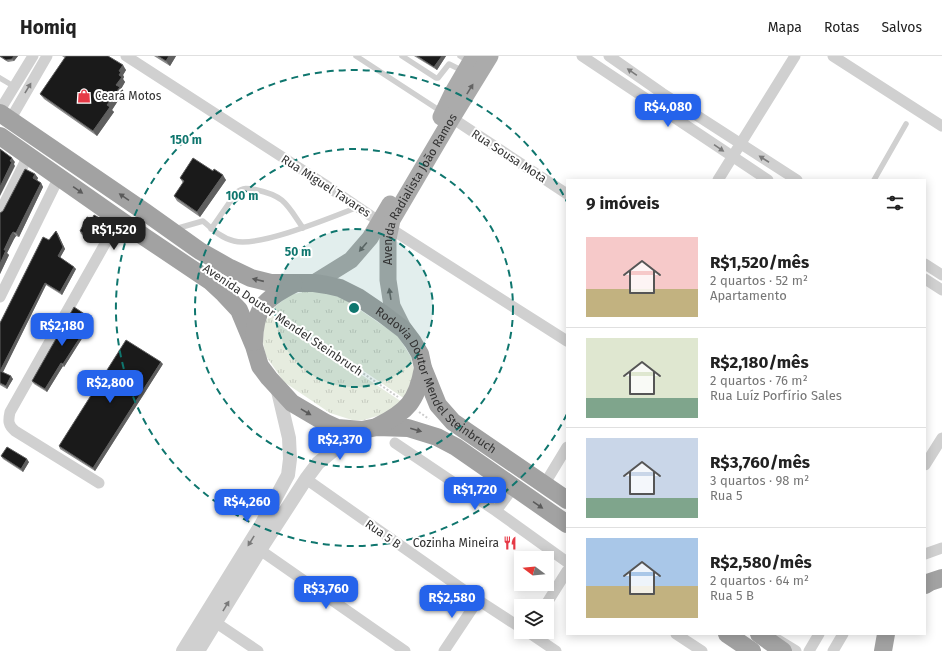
<!DOCTYPE html>
<html lang="pt">
<meta charset="utf-8">
<style>
body{margin:0;font-family:"Fira Sans",sans-serif;background:#f6f6f6;color:#222;height:100vh;display:flex;flex-direction:column;font-size:15px;white-space:nowrap}
*{box-sizing:border-box;margin:0}
p{font-size:13px;color:#767676}
.icon{flex:none;width:22px;height:22px;fill:none;stroke:currentColor;stroke-width:2;stroke-linecap:round;stroke-linejoin:round}
.map{position:relative;flex:1;overflow:hidden}
.sheet{position:absolute;left:566px;top:123px;width:360px;height:456px;display:flex;flex-direction:column;background:#fff;border-radius:0px;box-shadow:0 2px 10px #0003}
.sheet>*{flex:none}
.needle{width:26px;rotate:286deg}
.tools{position:absolute;left:514px;top:495px;display:grid;gap:8px}
.tools a{display:grid;place-items:center;width:40px;height:40px;border-radius:0px;background:#fff;box-shadow:0 2px 10px #0003;font-size:20px}
.price{position:absolute;translate:-50% -34px;padding:0 9px;border-radius:8px;background:#2563eb;color:#fff;font-size:13px;line-height:26px;filter:drop-shadow(0 1px 2px #0008)}
.price::after{content:'';position:absolute;left:50%;top:24px;width:12px;height:9px;margin-left:-6px;background:inherit;clip-path:polygon(0 0,100% 0,50% 100%)}
.price.current{background:#222;color:#fff}
ul{padding:0;list-style:none}
li{display:flex;align-items:center;gap:12px;height:100px;padding:0 20px}
li+li{border-top:1px solid #e0e0e0}
li span{display:grid;place-items:center;flex:none;width:112px;height:80px;border-radius:0px;color:#555}
li>.icon{margin-inline-start:auto}
span .icon{width:48px;height:48px;fill:#fffc;stroke-width:1}
li b{font-size:17px}
h2{display:flex;justify-content:space-between;align-items:center;height:48px;padding:0 20px;font-size:17px}
header{display:flex;align-items:center;gap:24px;box-sizing:border-box;height:56px;padding:0 20px;background:#fff;border-bottom:1px solid #e0e0e0}
header strong{font-size:19px}
nav{display:flex;gap:22px;margin-inline-start:auto;font-size:14px}
.map>svg:first-child{display:block}
</style>
<header>
<strong>Homiq</strong>
<nav><a>Mapa</a><a>Rotas</a><a>Salvos</a></nav>
</header>
<div class="map">
<svg width="942" height="595" viewBox="0 0 942 595">
<defs>
<pattern id="grass-tufts" width="24" height="20" patternUnits="userSpaceOnUse"><rect width="24" height="20" fill="#e6ecdf"/><path d="M3 7l-1-3M5 7V3M7 7l1-3M15 17l-1-3M17 17v-4M19 17l1-3" fill="none" stroke="#c6cbc0"/></pattern>
</defs>
<rect width="100%" height="100%" fill="#fff"/>
<path fill="url(#grass-tufts)" d="M303,236h19l15,2 61,42 13,21 3,14 -9,28 -133,-90 18,-14z
M270,258l132,88 -15,11 -23,7h-12l-22,-7 -46,-31 -18,-26 -3,-13 1,-19z"/>
<g fill="none" stroke-linecap="round" stroke-linejoin="round">
<path stroke="#cdcdcd" stroke-width="2" stroke-dasharray="2 2" stroke-linecap="butt" d="M243,236l9,6
M274,257l124,84
M419,356l10,7"/>
<path stroke="#d0d0d0" stroke-width="5.5" d="M356,0l86,56
M402,0l34,22h2l11,-14 14,7
M460,0l10,6
M0,22l15,9
M874,124l32,-56
M175,173l28,-8c9,8 18,17 31,20 24,7 98,-24 124,-34
M211,173l25,-36c7,-6 12,-5 21,-3 28,6 30,15 46,38"/>
<path stroke="#d0d0d0" stroke-width="11" d="M126,0l198,128 56,38 187,119
M582,0l186,124
M609,0l53,37 135,87
M833,0l109,70
M0,54l33,-54
M452,62l115,76
M10,64l37,-64
M718,124l77,-124
M0,156l28,-56
M925,208l17,11
M925,223l17,11
M0,241l59,-120
M395,387l101,68 71,51
M925,409l17,-27
M306,423l172,121 43,28
M99,427l-84,-52c-7,-6 -7,-10 -5,-19l109,-193
M544,429l23,-38
M496,455l17,-23
M260,494l145,101
M925,498l17,-6
M545,550l22,-35
M209,562l49,33
M528,576l28,19
M676,578l26,17
M778,584l18,11
M444,595l34,-51
M809,595l10,-17
M833,595l10,-17"/>
<path stroke="#d0d0d0" stroke-width="14" d="M183,595l78,-126 27,-50 2,-16 -1,-21 -12,-51
M198,595l62,-101 46,-71 12,-16 17,-14 27,-19"/>
<g stroke="#ababab" stroke-width="17">
<path d="M441,61l12,-25 21,-36"/>
<path d="M314,227l37,-23 19,-22 20,-34"/>
<path id="s1" d="M404,274l-12,-24 -4,-26v-41l4,-19 60,-102 38,-62"/>
</g>
<g stroke="#a2a2a2" stroke-width="18">
<path id="s2" d="M0,57l145,99 55,39 30,17 21,10 20,5h43l13,2 13,3 18,9 25,17 21,16 9,12 7,12 3,14 15,37 15,17 114,78"/>
<path d="M0,80l143,100 67,45 14,13 15,16 15,36 6,20 9,12 23,25 34,20 11,5 25,2 15,-3 31,1 29,9 19,10 111,77"/>
<path d="M254,286c1,-34 10,-43 40,-58"/>
<path d="M378,370c29,-14 39,-25 45,-58"/>
<path d="M925,529l5,-3 12,-4"/>
<path d="M727,578l25,17"/>
<path d="M759,578l24,17"/>
<path d="M883,595l3,-17"/>
</g>
</g>
<path fill="#8c8c8c" d="M0,0h18l-4,5 -6,1 -8,-5z
M62,0h46l18,14 -3,5 1,2 -1,2 2,3 -4,7 2,4 -11,17 2,2 -17,24 -53,-37 -4,-5 25,-36z
M154,0h22l-6,10z
M414,0h32l-9,14z
M213,115l13,9 -26,37 -23,-16 -3,-5 9,-13 -3,-5z
M35,118l3,4 -1,2 4,3 2,4 -24,50 -3,-1 -2,3 -7,14 2,2 -9,19 3,-63z
M92,163h9l2,3 -7,13 -2,-1 -4,5 -9,-5 -1,-3z
M56,175l2,3 7,15 -5,8 16,12 -14,26 -16,-10 -43,87 10,7 -6,10 -7,-4v-62l49,-83z
M92,263l1,2 -29,46 -1,-1 -16,26 -13,-8 -2,-3z
M163,308l-68,107 -35,-22 -1,-3z
M1,400l28,6 -6,10 -20,-13z"/>
<path fill="#5f5f5f" d="M14,0h4l-4,5 -2,-2z
M169,0h7l-6,10 -4,-5z
M442,0h4l-9,14 -3,-3z
M123,9l3,5 -3,5 1,2 -1,2 2,3 -4,7 2,4 -11,17 2,2 -17,24 -4,-5 14,-26 12,-30v-4z
M12,102l3,4 -1,2 1,2 -15,30v-9l10,-26z
M35,118l3,4 -2,4 -3,-4z
M223,119l3,5 -26,37 -3,-5z
M41,127l2,4 -24,50 -3,-4z
M101,163l2,3 -7,13 -2,-3z
M56,175l2,3 7,15 -5,9 -2,-2z
M92,175l2,3 -4,5 -1,-2z
M13,176l3,4 -2,3 -7,14 2,2 -9,19v-10l4,-14 7,-15z
M74,211l2,2 -14,26 -2,-3z
M45,227l1,2 -44,89 -2,-3z
M92,263l1,2 -29,46 -1,-3z
M161,306l2,2 -68,107 -2,-3z
M61,307l2,3 -16,26 -2,-3z
M11,320l2,3 -6,10 -1,-3z
M27,403l2,3 -6,10 -2,-3z"/>
<path fill="#1a1a1a" stroke="#5f5f5f" d="M0,0h14l-2,3 -6,1z
M66,0h42l15,9 -4,6 2,1 -2,3 3,2 -6,8 4,2 -13,18 3,2 -17,24 -53,-37z
M158,0h11l-3,5z
M417,0h25l-8,11z
M0,93l12,9 -2,3 2,1 -12,25z
M193,102l20,13 1,-2 9,6 -26,37 -23,-16 10,-15 -4,-3z
M25,113l10,5 -2,4 8,5 -25,50 -3,-1 -2,3 -7,15h2l-6,14v-51l3,-2z
M94,159l7,4 -7,13 -2,-1 -3,6 -9,-6 7,-14 5,2z
M56,175l7,16 -5,9 16,11 -14,25 -15,-9 -45,88 11,5 -5,10 -6,-3v-60l43,-86 6,3z
M74,251l18,12 -29,45 -2,-1 -16,26 -13,-8z
M126,284l35,22 -68,106 -34,-22z
M7,391l20,12 -6,10 -20,-13z"/>
<defs><path id="oneway-solid" d="M-6-.8H1V-3.2L6.5 0L1 3.2V.8H-6Z"/></defs>
<g fill="#7a7a7a">
<use href="#oneway-solid" transform="translate(632 16) rotate(-145)"/>
<use href="#oneway-solid" transform="translate(28 32) rotate(-59)"/>
<use href="#oneway-solid" transform="translate(719 92) rotate(34)"/>
<use href="#oneway-solid" transform="translate(764 103) rotate(-147)"/>
<use href="#oneway-solid" transform="translate(251 485) rotate(122)"/>
<use href="#oneway-solid" transform="translate(226 550) rotate(-59)"/>
</g>
<g fill="#636363">
<use href="#oneway-solid" transform="translate(470 33) rotate(-58)"/>
<use href="#oneway-solid" transform="translate(363 191) rotate(130)"/>
<use href="#oneway-solid" transform="translate(390 238) rotate(-99)"/>
</g>
<g fill="#5a5a5a">
<use href="#oneway-solid" transform="translate(78 134) rotate(35)"/>
<use href="#oneway-solid" transform="translate(124 141) rotate(-146)"/>
<use href="#oneway-solid" transform="translate(258 224) rotate(-167)"/>
<use href="#oneway-solid" transform="translate(306 356) rotate(31)"/>
<use href="#oneway-solid" transform="translate(416 374) rotate(16)"/>
<use href="#oneway-solid" transform="translate(538 449) rotate(34)"/>
</g>
<circle cx="354" cy="252" r="79" fill="#0f766e" fill-opacity=".12"/>
<g fill="none" stroke="#0f766e" stroke-width="2" stroke-dasharray="7 5">
<circle cx="354" cy="252" r="79"/>
<circle cx="354" cy="252" r="159"/>
<path d="M567 358A238 238 0 1 1 567 146"/>
</g>
<defs>
<g id="shop-bare" transform="scale(1.08)"><path d="M-5-2.5h2.3a2.7 3.5 0 0 1 5.4 0H5L5.5 6h-11ZM-1.5-2.5h3a1.5 2.3 0 0 0-3 0Z" fill="#e63946" stroke="#fff" stroke-width="2.5" paint-order="stroke"/></g>
<g id="restaurant-bare" transform="scale(1.08)"><path d="M-5-6h1v4h1v-4h1v4h1v-4h1v5L-1.5 .5V6h-2V.5L-5-1ZM5-6V6H3V1.5H1.5Q1.5-4 5-6Z" fill="#e63946" stroke="#fff" stroke-width="2.5" paint-order="stroke"/></g>
</defs>
<g fill-rule="evenodd">
<use href="#shop-bare" x="84" y="40"/>
<use href="#restaurant-bare" x="510" y="487"/>
</g>
<g text-anchor="middle" dominant-baseline="central" stroke-width="4" stroke-linejoin="round" paint-order="stroke">
<g font-size="12" fill="#333" stroke="#fff" text-anchor="start">
<text x="95" y="40">Ceará Motos</text>
<text x="499" y="487" text-anchor="end">Cozinha Mineira</text>
</g>
<g font-size="12" fill="#333" stroke="#fff">
<text transform="translate(509 100) rotate(33)">Rua Sousa Mota</text>
<text transform="translate(326 130) rotate(33)">Rua Miguel Tavares</text>
<text stroke="none"><textPath href="#s1" startOffset="152">Avenida Radialista João Ramos</textPath></text>
<text transform="translate(283 264) rotate(34)">Avenida Doutor Mendel Steinbruch</text>
<text stroke="none"><textPath href="#s2" startOffset="529">Rodovia Doutor Mendel Steinbruch</textPath></text>
<text transform="translate(383 478) rotate(35)">Rua 5 B</text>
</g>
</g>
<circle cx="354" cy="252" r="6" fill="#0f766e" stroke="#fff" stroke-width="2"/>
<g font-size="12" text-anchor="middle" font-weight="bold" fill="#0f766e" stroke="#fff" stroke-width="4" stroke-linejoin="round" paint-order="stroke">
<text x="186" y="88">150 m</text>
<text x="242" y="144">100 m</text>
<text x="298" y="200">50 m</text>
</g>
</svg>
<div class="tools">
<a><svg class="needle" viewBox="-14 -14 28 28"><path d="M0-13l5 13h-10z" fill="#e53935"/><path d="M0 13l5-13h-10z" fill="#767676"/></svg></a>
<a><svg class="icon" aria-label="layers" viewBox="0 0 24 24"><path d="M12 4l9 5-9 5-9-5zM3 14l9 5 9-5"/></svg></a>
</div>
<b class="price" style="left:668px;top:72px">R$4,080</b>
<b class="price current" style="left:114px;top:195px">R$1,520</b>
<b class="price" style="left:62px;top:291px">R$2,180</b>
<b class="price" style="left:110px;top:348px">R$2,800</b>
<b class="price" style="left:340px;top:405px">R$2,370</b>
<b class="price" style="left:475px;top:455px">R$1,720</b>
<b class="price" style="left:247px;top:467px">R$4,260</b>
<b class="price" style="left:326px;top:554px">R$3,760</b>
<b class="price" style="left:452px;top:563px">R$2,580</b>
<section class="sheet">
<h2>9 imóveis<svg class="icon" aria-label="filters" viewBox="0 0 24 24"><path d="M4 7h16M4 17h16"/><circle cx="9" cy="7" r="2"/><circle cx="15" cy="17" r="2"/></svg></h2>
<ul>
<li><span style="background:linear-gradient(#f6c9c9 65%,#c2b280 0)"><svg class="icon" aria-label="home" viewBox="0 0 24 24"><path d="M3 11l9-7 9 7M6 9v11h12V9"/></svg></span><div><b>R$1,520/mês</b><p>2 quartos · 52 m²</p><p>Apartamento</p></div></li>
<li><span style="background:linear-gradient(#dfe7d0 75%,#7fa58c 0)"><svg class="icon" aria-label="home" viewBox="0 0 24 24"><path d="M3 11l9-7 9 7M6 9v11h12V9"/></svg></span><div><b>R$2,180/mês</b><p>2 quartos · 76 m²</p><p>Rua Luíz Porfírio Sales</p></div></li>
<li><span style="background:linear-gradient(#c9d6e8 75%,#7fa58c 0)"><svg class="icon" aria-label="home" viewBox="0 0 24 24"><path d="M3 11l9-7 9 7M6 9v11h12V9"/></svg></span><div><b>R$3,760/mês</b><p>3 quartos · 98 m²</p><p>Rua 5</p></div></li>
<li><span style="background:linear-gradient(#a9c7e8 60%,#c2b280 0)"><svg class="icon" aria-label="home" viewBox="0 0 24 24"><path d="M3 11l9-7 9 7M6 9v11h12V9"/></svg></span><div><b>R$2,580/mês</b><p>2 quartos · 64 m²</p><p>Rua 5 B</p></div></li>
</ul>
</section>
</div>
